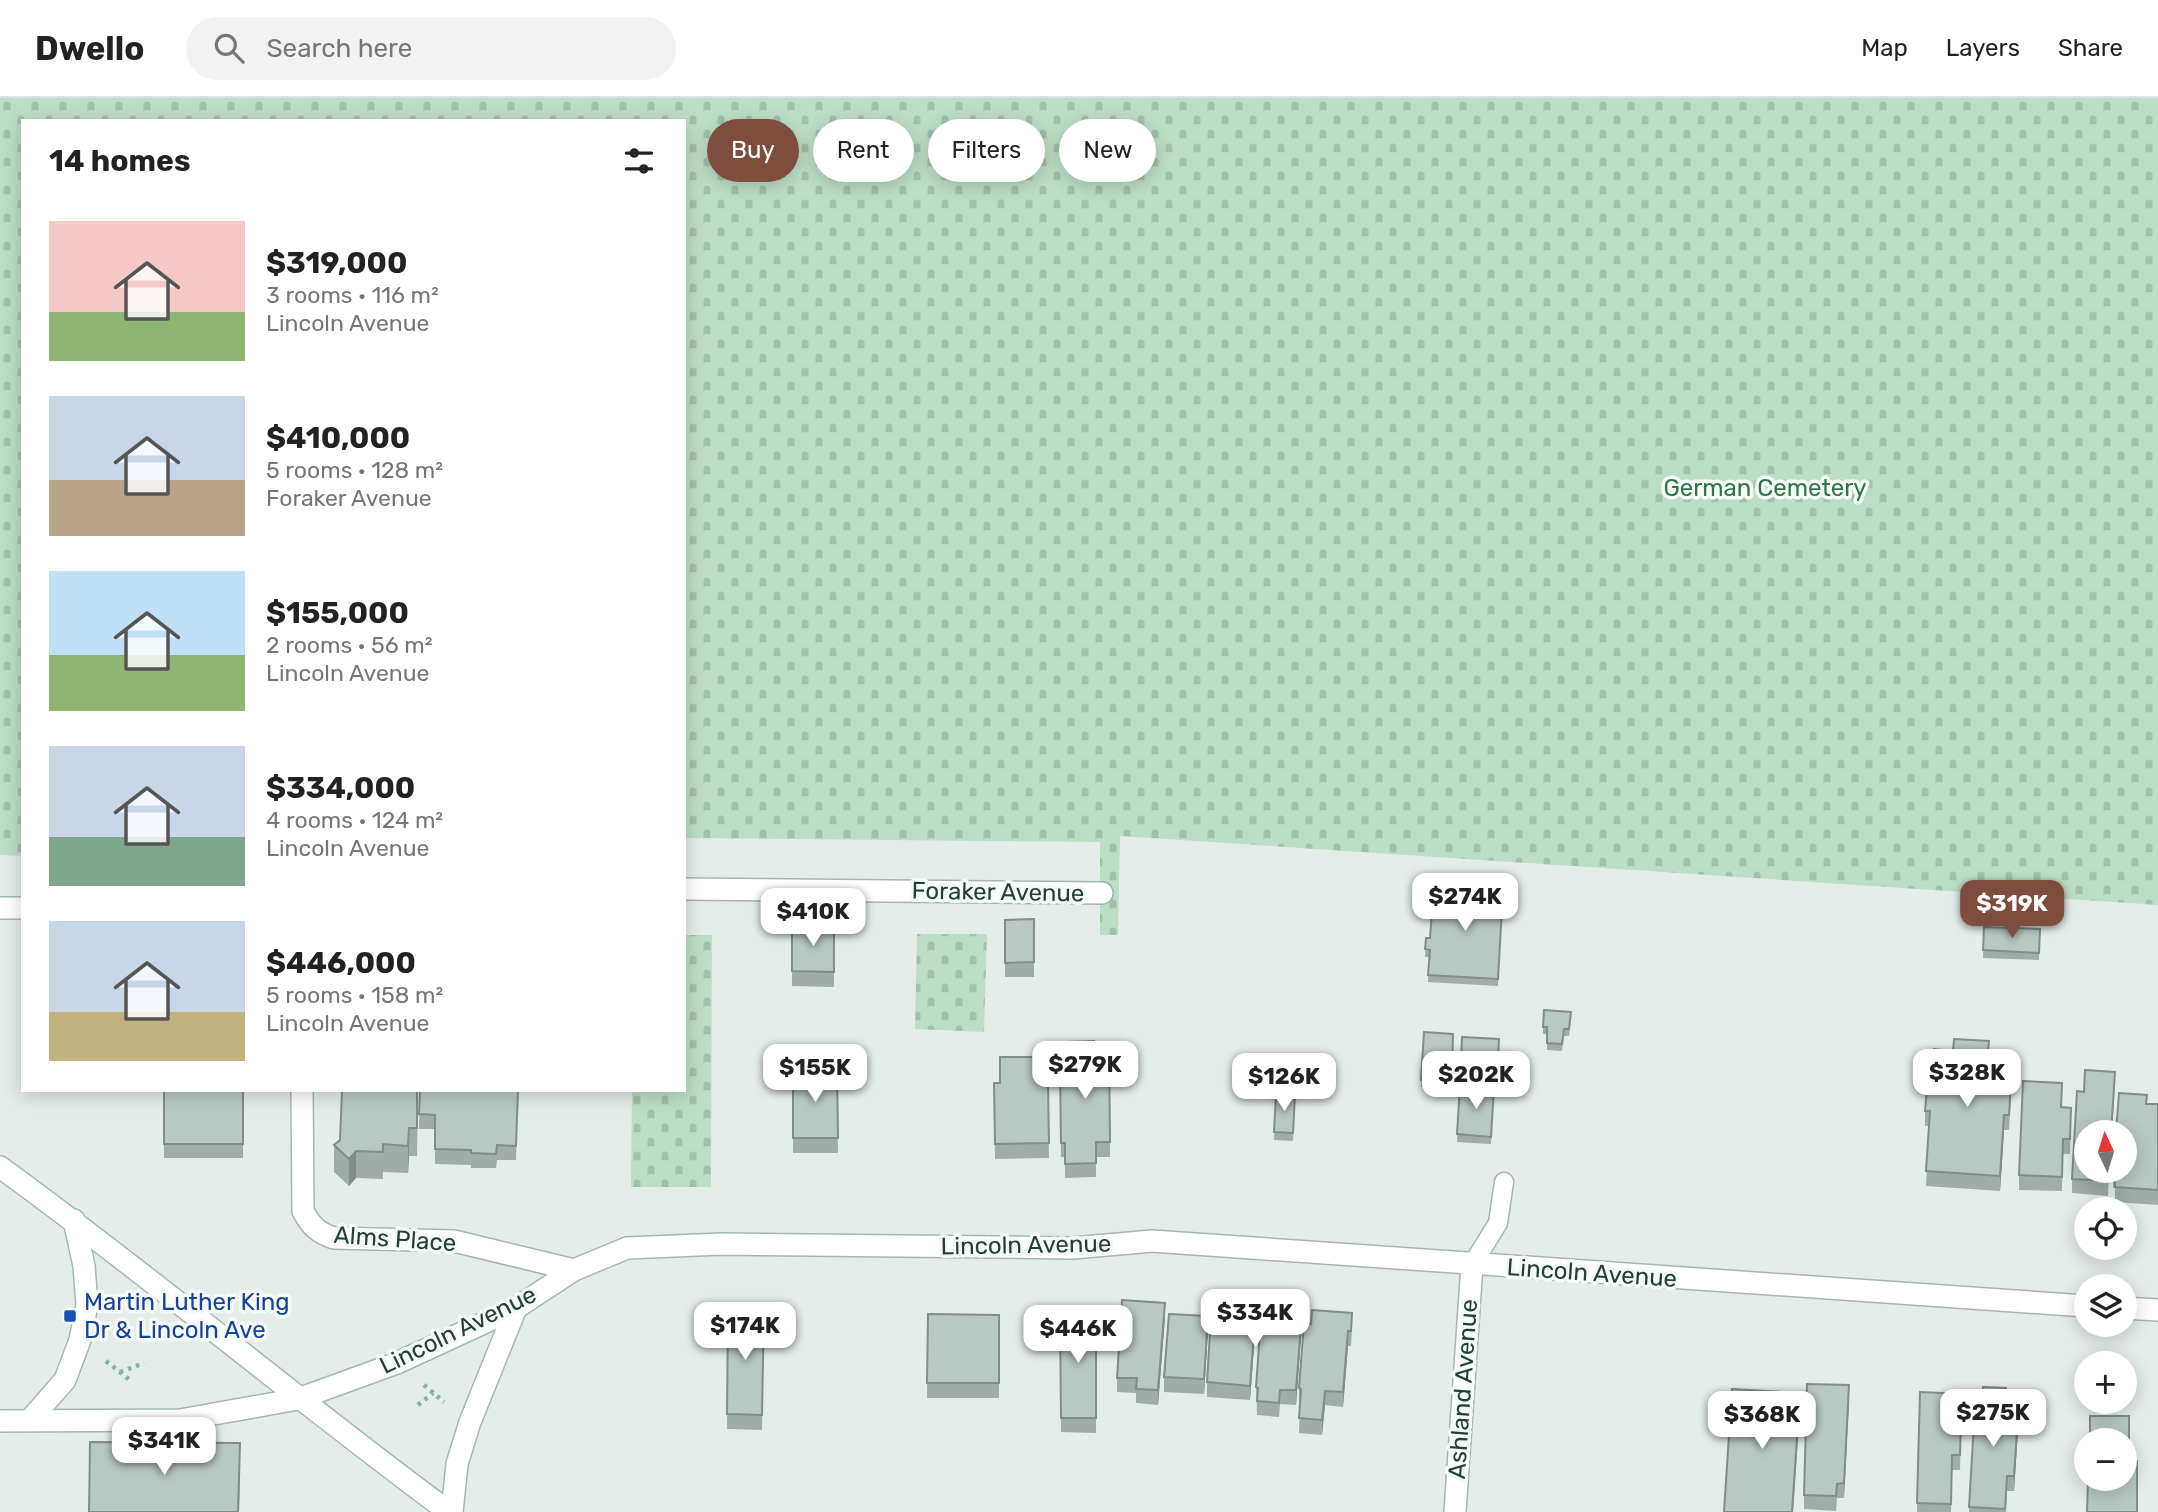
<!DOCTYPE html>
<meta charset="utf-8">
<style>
body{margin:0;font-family:Rubik,sans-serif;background:#f2f2f2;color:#222;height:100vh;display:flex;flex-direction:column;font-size:26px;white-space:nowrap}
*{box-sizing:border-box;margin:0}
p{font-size:23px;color:#767676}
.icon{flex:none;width:38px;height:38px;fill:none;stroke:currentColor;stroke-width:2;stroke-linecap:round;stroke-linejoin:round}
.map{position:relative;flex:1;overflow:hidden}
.side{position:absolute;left:21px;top:21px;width:665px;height:973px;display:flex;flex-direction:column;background:#fff;border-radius:0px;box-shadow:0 4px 18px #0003}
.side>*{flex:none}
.banner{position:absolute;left:707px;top:21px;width:665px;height:63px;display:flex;gap:14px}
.needle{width:46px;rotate:356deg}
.controls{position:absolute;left:2074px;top:1022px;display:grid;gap:14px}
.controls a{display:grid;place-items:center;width:63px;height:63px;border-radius:50%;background:#fff;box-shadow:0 4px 18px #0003;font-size:35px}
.price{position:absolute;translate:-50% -60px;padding:0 16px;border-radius:14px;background:#fff;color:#222;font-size:23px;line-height:46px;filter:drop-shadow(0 2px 4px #0008)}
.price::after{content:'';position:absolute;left:50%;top:42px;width:21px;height:16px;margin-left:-10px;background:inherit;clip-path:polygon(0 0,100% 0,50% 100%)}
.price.on{background:#7f4d3e;color:#fff}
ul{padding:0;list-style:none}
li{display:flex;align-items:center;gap:21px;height:175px;padding:0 28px}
li span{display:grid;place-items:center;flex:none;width:196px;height:140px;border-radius:0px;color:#555}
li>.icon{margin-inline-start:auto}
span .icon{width:84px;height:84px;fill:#fffc;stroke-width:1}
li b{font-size:30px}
h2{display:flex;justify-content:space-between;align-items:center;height:84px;padding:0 28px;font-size:30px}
.chip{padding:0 24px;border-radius:32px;background:#fff;box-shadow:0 4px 18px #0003;font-size:24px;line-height:63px}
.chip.on{background:#7f4d3e;color:#fff}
header{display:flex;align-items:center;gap:42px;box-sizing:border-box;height:98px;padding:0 35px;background:#fff;border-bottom:2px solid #e0e0e0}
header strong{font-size:33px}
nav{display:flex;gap:38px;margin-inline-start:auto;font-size:24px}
.search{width:490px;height:63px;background:#f2f2f2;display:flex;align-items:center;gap:18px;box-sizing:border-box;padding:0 24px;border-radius:38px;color:#767676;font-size:26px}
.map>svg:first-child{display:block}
</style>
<header>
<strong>Dwello</strong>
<div class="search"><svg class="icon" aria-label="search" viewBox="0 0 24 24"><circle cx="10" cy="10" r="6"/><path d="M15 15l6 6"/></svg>Search here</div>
<nav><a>Map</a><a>Layers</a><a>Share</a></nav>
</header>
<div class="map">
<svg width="2158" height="1414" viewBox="0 0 2158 1414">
<defs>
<pattern id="cemetery-stones" width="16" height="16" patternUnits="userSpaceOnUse" patternTransform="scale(1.75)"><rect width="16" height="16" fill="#bddec6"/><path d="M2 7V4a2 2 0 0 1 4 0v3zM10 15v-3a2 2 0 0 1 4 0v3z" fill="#a2c0ab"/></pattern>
</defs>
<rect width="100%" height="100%" fill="#e4ede9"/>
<path fill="url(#cemetery-stones)" d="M0,0h2158v807l-1038,-69 -2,99h-18v-93l-416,-4v-717h-661v735l-23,-1z
M917,836h70l-3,98 -69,-3z
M684,837h28l-1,252h-80l1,-97h52z"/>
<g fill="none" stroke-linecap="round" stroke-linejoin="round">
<g stroke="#a6b5b0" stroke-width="21">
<path id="service" d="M1472,1167l26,-42 6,-41"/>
</g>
<g stroke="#a6b5b0" stroke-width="24">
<path id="minor" d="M684,791l418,4
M0,810h23
M302,992l1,121c8,15 15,22 31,27l120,3 120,29
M2124,1210l34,2
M298,1301l99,-36 119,-55 58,-38 53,-22 95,-4 351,4 79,-7 934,65
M1455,1414l17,-247"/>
</g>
<g stroke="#a6b5b0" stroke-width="24">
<path id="tertiary" d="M0,1323l180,-1 118,-21"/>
</g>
<g stroke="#a2b9b1" stroke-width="24">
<path id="secondary" d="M0,1069c153,111 297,233 449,345
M30,1322l35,-40 15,-40 7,-35 -3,-39 -10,-46
M452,1414l5,-48 13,-42 46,-114"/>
</g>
<path stroke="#85b0a2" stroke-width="4.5" stroke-dasharray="3.5 5" stroke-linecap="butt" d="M106,1263l25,20
M120,1274l24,-9
M424,1287l20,17
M418,1307l15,-12"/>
<use href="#service" stroke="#fff" stroke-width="18"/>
<use href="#minor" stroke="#fff" stroke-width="21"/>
<use href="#tertiary" stroke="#fff" stroke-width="21"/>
<use href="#secondary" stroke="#fff" stroke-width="21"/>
</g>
<path fill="#9faca7" d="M1503,800l-5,88 -70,-4 1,-25h-4l1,-19h4z
M1034,821v58h-29v-57z
M792,826h42v63l-42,-1z
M1984,829l56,2 -1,31 -56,-2z
M1571,922l-2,16h-5l-2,15 -15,-1v-16h-4v-7z
M1424,934l29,2 -1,55 -31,-2z
M1499,941l-2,50h-3l-3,55 -34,-2 3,-63z
M1095,949h14l1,110h-14v20l-31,1v-21h-4l-1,-74 5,-15z
M1989,954l19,16 -1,14 4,14 -2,34h-5l-4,61 -74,-5 3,-60h-4v-15z
M793,971h44l1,84h-45z
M994,985l54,1 1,74 -54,1z
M2115,988l-3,46h-26l23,39 -1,25 -36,-3v-14l12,-87z
M164,992h79v68h-79z
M418,992l-1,66h-8l-1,17 -25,-1v7l-27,-1 -7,8 -15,-14v-27z
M420,992h98l-2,70h-19l-1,8h-25v-3l-36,-1v-35h-16z
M1276,995l19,1 -2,47 -19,-1z
M2147,1006h11v101l-43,-3v-14h-2v-17z
M2062,1009l9,1 -1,46h-7l-1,37 -43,-1v-15z
M1220,1206l82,21 -6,80 -16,-1 -1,13 -22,-2 -1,-28 3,-53 -4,-1 -5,67 -43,-3v-15z
M728,1211h36l-2,121 -35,-1z
M1060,1214h36v121l-35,-1z
M928,1216l71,1v83h-72z
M1165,1219l-7,88 -22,-2v-10l-19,-1v-14z
M1304,1225l48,5 -1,18h-3l-5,61 -18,-2 -3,30 -23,-2 1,-30h-1v-15z
M1208,1232l-4,64 -40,-2v-15z
M1920,1294l42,2 -2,76h-8l-1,42h-34z
M2006,1301l13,15 -5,77h-7l-1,21h-37l6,-105 7,1z
M1849,1302l-5,98h-7l-1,13 -32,-2v-14z"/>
<path fill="#828c88" d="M2115,974l-3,60h-1z
M2004,1017v15l-4,61v-15z
M409,1030v28l-1,17v-27z
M356,1053v27l-7,8v-27z
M1165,1205v14l-7,88v-15z
M1302,1213v14l-6,80v-15z
M1208,1218v14l-4,64v-15z
M1255,1221v14l-5,67v-14z
M1348,1233v15l-5,61v-15z
M1849,1287v15l-5,98v-15z
M1325,1293v14l-3,30v-15z
M1800,1295v15l-7,104h-1z
M2019,1302v14l-5,77v-15z
M240,1345v28l-1,41h-1z"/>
<path fill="#b9c8c2" stroke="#828c88" stroke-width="2" d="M1434,788l69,4 -5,89 -70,-4 2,-25 -5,-1 1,-11h4z
M1034,821v43l-29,1v-43z
M792,826h42v48l-42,-1z
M1984,829l56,2 -1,24 -56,-3z
M1544,912l27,2 -2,17h-5l-2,15 -15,-1v-16h-4z
M1424,934l29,2 -1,47 -31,-1z
M1462,939l37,2 -2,42 -37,-2z
M1954,941l35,2 -1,11 20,2 -2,27 5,1 -2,33h-5l-4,61 -74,-5 4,-60h-5l3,-34h4l2,-28 19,2z
M1094,943l1,6h14l1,95h-14v21l-31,1v-21h-4l-1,-75h5v-26z
M1000,959h40v27h8l1,59 -54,1 -1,-61h6z
M793,971h44l1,69h-45z
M2085,972l30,2 -4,60h-25v39h23l-1,10 -36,-2 5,-88 7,1z
M2023,983l39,2 -1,24 10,1 -1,31h-7l-1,38 -43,-2z
M1460,988l34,2 -3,49 -34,-3z
M164,992h79v54h-79z
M342,992h75v38h-8l-1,18 -25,-2v8l-27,-1 -7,8 -15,-14 6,-5z
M420,992h98l-2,56 -19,-1 -1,9 -25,-1v-3l-36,-1v-34l-16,-1z
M1276,995l19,1 -2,39 -19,-1z
M2119,995l28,2 -1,9h12v86l-43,-3v-13l-2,-1v-2h11v-39h-8z
M1122,1202l43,3 -7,87 -22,-1 1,-11h-20z
M1220,1206l82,7 -6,79h-16l-1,13 -22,-2 1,-13 -2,-1 5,-68h-6l-5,67 -43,-4 4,-66h8z
M728,1211h36l-2,106 -35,-1z
M1312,1212l40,3 -1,18h-3l-5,61 -18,-1 -3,29 -23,-2 2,-29 -2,-1 5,-65 7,1z
M1060,1214h36v106h-35z
M928,1216l71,1v68h-72z
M1169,1216l39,2 -4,63 -40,-2z
M1807,1286l42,1 -5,98 -7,1 -1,12 -32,-1z
M1983,1289l23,1 -1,11 14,1 -5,76h-7l-2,33 -36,-2 6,-100 7,1z
M1732,1291l68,4 -8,119h-68z
M1920,1294l42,2 -2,61h-8l-1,49 -34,-1z
M2090,1318h39v45h8v51h-50l1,-33h36v-39h-34z
M90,1344l150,1 -2,69h-149z"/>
<rect fill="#1a4fb4" stroke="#f5faf7" stroke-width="2.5" x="63" y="1211" width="14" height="14" rx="3.5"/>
<g text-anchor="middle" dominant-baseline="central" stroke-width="7" stroke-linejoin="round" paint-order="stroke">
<g font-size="24" fill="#2e7549" stroke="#f5faf7">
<text x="1765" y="390">German Cemetery</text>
</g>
<g font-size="24" fill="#233f37" stroke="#f5faf7">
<text transform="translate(998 794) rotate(1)">Foraker Avenue</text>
<text transform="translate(395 1141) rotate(4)">Alms Place</text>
<text transform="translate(1026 1147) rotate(-1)">Lincoln Avenue</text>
<text transform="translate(1592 1175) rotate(4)">Lincoln Avenue</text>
<text transform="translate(458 1232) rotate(-26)">Lincoln Avenue</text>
<text transform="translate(1463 1291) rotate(-86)">Ashland Avenue</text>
</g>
<g font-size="24" fill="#164399" stroke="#f5faf7" text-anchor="start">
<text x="84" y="1204">Martin Luther King<tspan x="84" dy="28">Dr &amp; Lincoln Ave</tspan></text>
</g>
</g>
</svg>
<div class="controls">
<a><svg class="needle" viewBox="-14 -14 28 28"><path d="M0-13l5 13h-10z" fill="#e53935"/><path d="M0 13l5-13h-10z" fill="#767676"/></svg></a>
<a><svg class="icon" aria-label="locate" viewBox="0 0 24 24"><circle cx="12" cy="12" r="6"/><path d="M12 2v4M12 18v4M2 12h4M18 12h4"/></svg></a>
<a><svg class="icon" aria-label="layers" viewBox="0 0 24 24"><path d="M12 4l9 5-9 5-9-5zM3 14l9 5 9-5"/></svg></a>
<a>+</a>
<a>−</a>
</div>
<b class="price" style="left:1465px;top:835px">$274K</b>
<b class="price on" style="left:2012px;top:842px">$319K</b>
<b class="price" style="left:813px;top:850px">$410K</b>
<b class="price" style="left:1085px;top:1003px">$279K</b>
<b class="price" style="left:815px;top:1006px">$155K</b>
<b class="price" style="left:1967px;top:1011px">$328K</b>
<b class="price" style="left:1476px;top:1013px">$202K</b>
<b class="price" style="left:1284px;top:1015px">$126K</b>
<b class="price" style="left:1255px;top:1251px">$334K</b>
<b class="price" style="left:745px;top:1264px">$174K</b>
<b class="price" style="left:1078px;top:1267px">$446K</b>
<b class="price" style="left:1993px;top:1351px">$275K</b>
<b class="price" style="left:1762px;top:1353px">$368K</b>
<b class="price" style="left:164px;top:1379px">$341K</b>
<div class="banner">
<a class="chip on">Buy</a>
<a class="chip">Rent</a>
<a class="chip">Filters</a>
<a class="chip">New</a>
</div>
<section class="side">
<h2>14 homes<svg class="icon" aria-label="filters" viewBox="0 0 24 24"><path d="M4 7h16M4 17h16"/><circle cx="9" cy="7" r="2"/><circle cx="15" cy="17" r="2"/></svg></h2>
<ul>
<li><span style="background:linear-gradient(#f6c9c9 65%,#8fb573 0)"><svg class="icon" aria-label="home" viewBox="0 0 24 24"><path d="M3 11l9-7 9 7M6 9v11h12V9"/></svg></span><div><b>$319,000</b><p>3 rooms · 116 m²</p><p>Lincoln Avenue</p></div></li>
<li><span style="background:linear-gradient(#c9d6e8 60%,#b9a48a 0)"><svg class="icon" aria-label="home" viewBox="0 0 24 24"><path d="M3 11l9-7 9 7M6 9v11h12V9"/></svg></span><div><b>$410,000</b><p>5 rooms · 128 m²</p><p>Foraker Avenue</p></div></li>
<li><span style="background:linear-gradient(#bfe0f5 60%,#8fb573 0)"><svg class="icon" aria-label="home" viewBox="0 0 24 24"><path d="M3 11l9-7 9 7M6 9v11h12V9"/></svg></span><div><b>$155,000</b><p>2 rooms · 56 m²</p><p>Lincoln Avenue</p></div></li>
<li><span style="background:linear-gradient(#c9d6e8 65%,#7fa58c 0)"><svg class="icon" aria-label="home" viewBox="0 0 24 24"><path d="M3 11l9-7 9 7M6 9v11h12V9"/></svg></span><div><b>$334,000</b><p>4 rooms · 124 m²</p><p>Lincoln Avenue</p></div></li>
<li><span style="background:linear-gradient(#c9d6e8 65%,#c2b280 0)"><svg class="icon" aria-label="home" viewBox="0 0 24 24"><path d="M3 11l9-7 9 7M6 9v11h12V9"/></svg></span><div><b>$446,000</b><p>5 rooms · 158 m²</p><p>Lincoln Avenue</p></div></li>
</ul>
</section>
</div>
